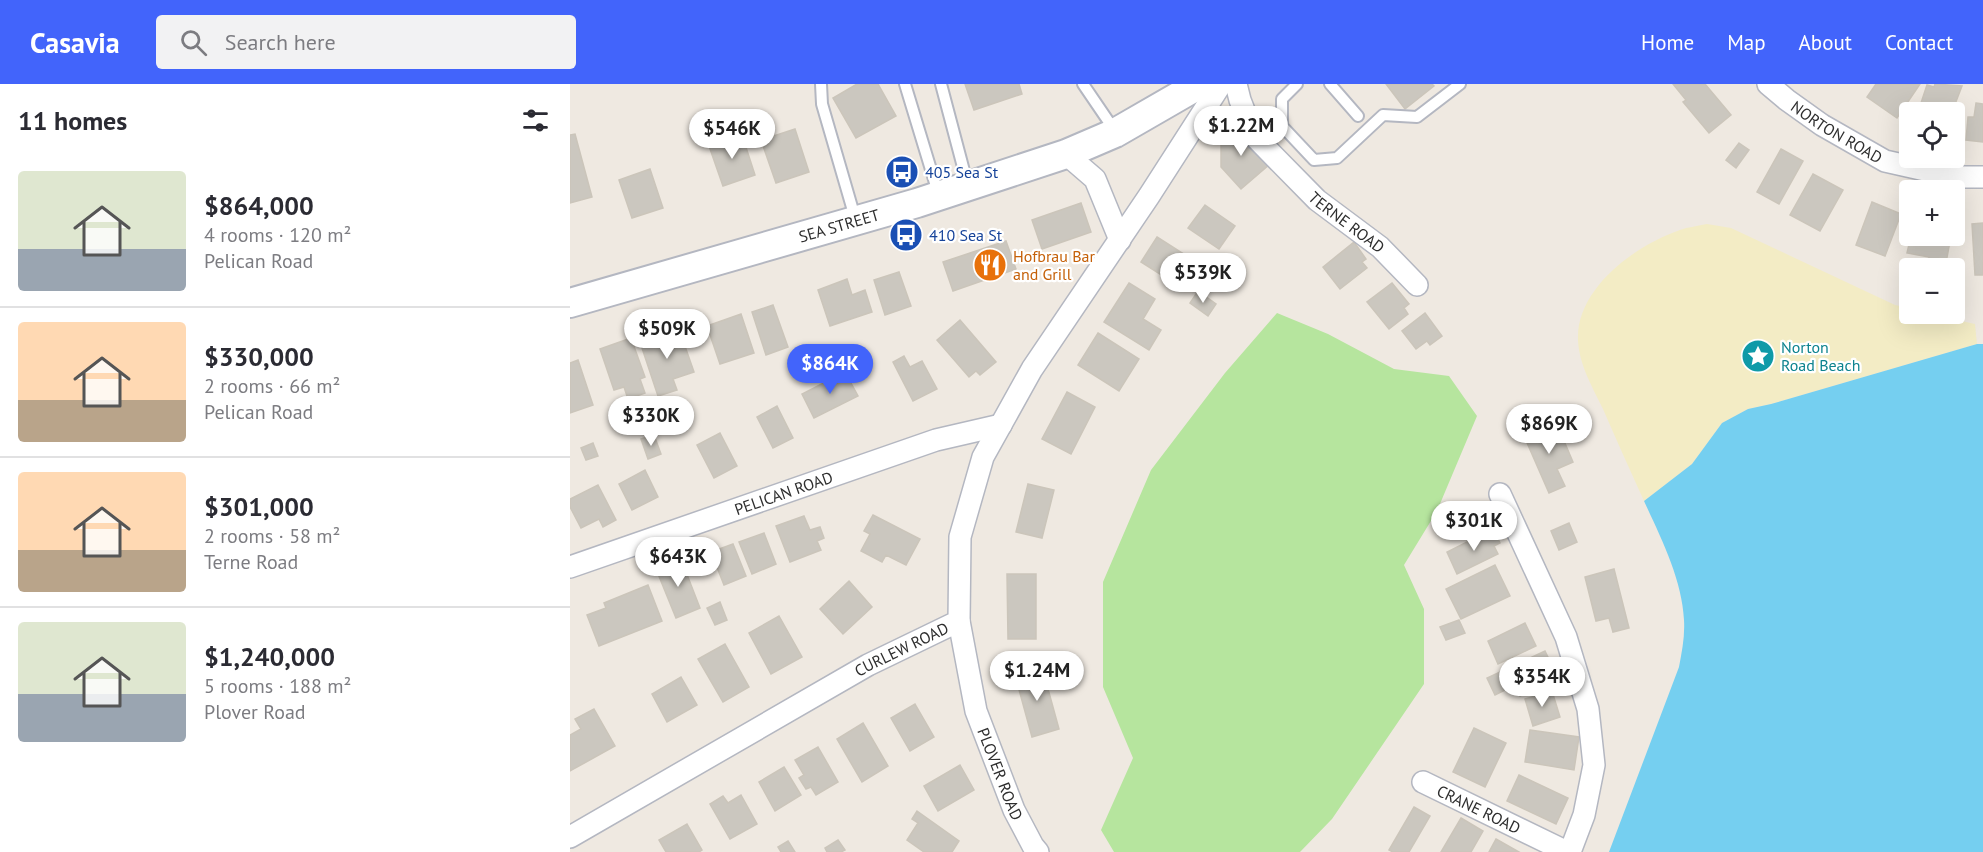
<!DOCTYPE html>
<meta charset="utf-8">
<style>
body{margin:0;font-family:"PT Sans",sans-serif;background:#f2f2f3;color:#2b2b33;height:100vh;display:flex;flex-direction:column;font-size:22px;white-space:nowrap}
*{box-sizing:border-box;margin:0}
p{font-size:20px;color:#7c7c81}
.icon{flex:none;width:33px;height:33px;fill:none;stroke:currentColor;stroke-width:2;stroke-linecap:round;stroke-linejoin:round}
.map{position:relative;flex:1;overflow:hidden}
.details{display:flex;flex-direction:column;background:#fff;width:570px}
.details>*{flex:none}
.tools{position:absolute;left:1329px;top:18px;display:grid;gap:12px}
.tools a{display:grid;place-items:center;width:66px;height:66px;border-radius:6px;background:#fff;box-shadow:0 6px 24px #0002;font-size:30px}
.price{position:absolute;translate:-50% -51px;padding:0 14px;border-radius:21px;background:#fff;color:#222;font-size:20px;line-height:39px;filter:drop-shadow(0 2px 3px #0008)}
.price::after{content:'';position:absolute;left:50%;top:36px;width:18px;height:14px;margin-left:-9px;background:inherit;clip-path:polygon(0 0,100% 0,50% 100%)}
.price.active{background:#4264fb;color:#fff}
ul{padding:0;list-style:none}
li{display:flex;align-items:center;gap:18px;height:150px;padding:0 18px}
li+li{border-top:2px solid #e1e1e2}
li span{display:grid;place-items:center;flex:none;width:168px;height:120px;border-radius:6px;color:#555}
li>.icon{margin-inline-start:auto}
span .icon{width:72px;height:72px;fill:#fffc;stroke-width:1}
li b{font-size:26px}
h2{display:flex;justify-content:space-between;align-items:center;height:72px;padding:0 18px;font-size:26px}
header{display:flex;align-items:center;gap:36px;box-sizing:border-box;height:84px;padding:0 30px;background:#4264fb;color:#fff}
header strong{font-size:28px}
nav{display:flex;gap:33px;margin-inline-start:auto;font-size:21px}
.search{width:420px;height:54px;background:#f2f2f3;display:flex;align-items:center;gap:15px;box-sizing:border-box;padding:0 21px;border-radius:6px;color:#7c7c81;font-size:22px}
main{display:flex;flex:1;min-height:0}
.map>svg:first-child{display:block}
</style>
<header>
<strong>Casavia</strong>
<div class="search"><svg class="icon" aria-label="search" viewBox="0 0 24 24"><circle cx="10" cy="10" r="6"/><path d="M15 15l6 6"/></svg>Search here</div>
<nav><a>Home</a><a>Map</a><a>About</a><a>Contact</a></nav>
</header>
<main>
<section class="details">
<h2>11 homes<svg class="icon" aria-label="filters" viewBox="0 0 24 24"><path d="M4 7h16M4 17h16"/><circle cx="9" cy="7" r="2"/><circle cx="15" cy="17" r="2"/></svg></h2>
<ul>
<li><span style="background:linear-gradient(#dfe7d0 65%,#9aa5b1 0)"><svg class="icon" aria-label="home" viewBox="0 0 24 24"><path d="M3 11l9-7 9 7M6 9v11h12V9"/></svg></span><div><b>$864,000</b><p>4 rooms · 120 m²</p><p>Pelican Road</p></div></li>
<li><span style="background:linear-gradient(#ffd9b3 65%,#b9a48a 0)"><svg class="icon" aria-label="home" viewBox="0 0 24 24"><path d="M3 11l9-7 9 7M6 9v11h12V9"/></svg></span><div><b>$330,000</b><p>2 rooms · 66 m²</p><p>Pelican Road</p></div></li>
<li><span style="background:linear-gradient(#ffd9b3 65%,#b9a48a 0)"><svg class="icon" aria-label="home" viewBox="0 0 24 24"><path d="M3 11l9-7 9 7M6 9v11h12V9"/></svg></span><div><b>$301,000</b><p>2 rooms · 58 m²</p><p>Terne Road</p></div></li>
<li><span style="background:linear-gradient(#dfe7d0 60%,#9aa5b1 0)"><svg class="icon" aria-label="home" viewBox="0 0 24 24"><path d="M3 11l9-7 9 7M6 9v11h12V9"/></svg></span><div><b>$1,240,000</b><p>5 rooms · 188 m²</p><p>Plover Road</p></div></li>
</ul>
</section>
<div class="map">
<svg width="1413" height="768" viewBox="0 0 1413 768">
<rect width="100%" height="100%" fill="#efe9e1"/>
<path fill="#b6e59e" d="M707,229l51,21 66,35 55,7 28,40 -40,95 -33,54 20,44v75l-92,135 -32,33h-186l-13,-22 32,-72 -30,-71v-105l48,-112 74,-97z"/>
<path fill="#f3ecc5" d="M1137,140l24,4 164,77 14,3 1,6h20l45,10 2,20 -206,60 -23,5 -26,14 -30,41 -48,37c-14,-31 -28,-62 -41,-92 -10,-21 -24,-44 -25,-69 -2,-52 58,-95 102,-110 8,-3 18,-4 27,-6z"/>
<path fill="#75cff0" d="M1407,260h6v508h-374l70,-185c3,-16 6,-31 5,-47 -2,-41 -23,-82 -40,-119l48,-37 30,-41 26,-14 23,-5z"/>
<path fill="#cbc7bf" stroke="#cbc5ba" stroke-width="1.5" d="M287,0h21l18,32 -40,22 -23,-40z
M395,0h54l3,10 -48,16z
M816,0h46l2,2 -29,23z
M1103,0h32l26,31 -22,18 -26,-31 3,-2z
M1306,0h44l-23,34 -30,-21z
M1365,0l27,2 -10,26h-34l9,-27 7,2z
M1406,19l7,1v38l-17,-2 2,-23h6z
M666,40l35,39 -30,26 -20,-22v-29z
M225,45l14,43 -33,11 -15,-43z
M5,50l17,63 -22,6v-68z
M172,51l13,40 -32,11 -14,-40z
M1169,59l10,7 -13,18 -10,-8z
M1211,65l22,12 -24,43 -22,-12z
M80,85l13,39 -31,10 -13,-38z
M1243,90l30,16 -23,41 -30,-16z
M1302,118l29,12 -16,42 -29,-11z
M511,119l10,29 -49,17 -10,-29z
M635,121l30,21 -16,23 -31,-21z
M1413,139v52h-8l-3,-51z
M1341,152h40l-6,32h-18l2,-11 -22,-4z
M587,153l44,28 -16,25 -44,-28z
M436,157l10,28 -63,22 -10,-29z
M784,158l12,17 -4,3 5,6 -27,21 -17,-22z
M329,188l12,34 -26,9 -11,-35z
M277,195l5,16 13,-5 7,22 -42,14 -12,-36z
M559,199l26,16 -12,20 18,11 -12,20 -45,-28z
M822,199l17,21 -5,4 4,6 -19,15 -22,-27z
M628,207l18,13 -8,12 -18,-13z
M203,221l15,42 -22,8 -14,-43z
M855,229l17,23 -12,9 -3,-4 -11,8 -14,-18z
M171,230l13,39 -34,11 -13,-38z
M390,236l36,42 -16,13 -4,-4 -7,6 -32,-37z
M109,245l15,43 -21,7 4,11 -19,6 -18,-54z
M528,249l41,26 -20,32 -41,-26z
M61,254l14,39 -5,2 5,14 -17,6 -4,-12 -10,3 -14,-41z
M334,272l6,11 12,-6 15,28 -24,12 -20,-39z
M8,276l15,45 -23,8v-50z
M275,288l13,24 -44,22 -12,-24z
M497,308l28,15 -24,47 -29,-15z
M207,322l16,32 -20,10 -16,-31z
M986,338l17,40 -16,7 8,17 -16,7 -25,-57z
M150,349l17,33 -23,12 -17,-33z
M84,351l7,19 -13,5 -7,-20z
M23,359l5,13 -12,4 -5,-12z
M75,386l13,27 -26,13 -13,-26z
M458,400l26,6 -12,48 -26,-6z
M28,401l18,35 -13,7 -4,-8 -18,9 -11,-21v-8z
M303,431l47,24 -14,26 -20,-10 -4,7 -21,-11 9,-17 -6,-3z
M234,432l6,14 10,-3 4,11 -7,3 4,9 -31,12 -14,-36z
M999,439l8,19 -18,8 -8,-19z
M923,445l7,14 -6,3 4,8 -41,20 -10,-22z
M194,449l12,31 -24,10 -13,-32z
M163,460l13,32 -22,9 -13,-33z
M111,475l19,49 -24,10 -20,-49z
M925,481l15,31 -49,23 -15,-30z
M1044,485l15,59 -16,4 -4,-14 -13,3 -11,-44z
M437,490h29v65h-28z
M279,497l23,26 -29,27 -23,-25z
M78,501l14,36 -63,25 -12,-31 19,-7 -2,-5z
M150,518l7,18 -12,5 -8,-17z
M209,532l23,41 -31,17 -22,-41z
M889,536l6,13 -19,7 -6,-13z
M955,539l11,23 -38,18 -10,-23z
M155,560l24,43 -26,15 -25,-43z
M975,567l13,27 -38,18 -5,-11 -20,10 -8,-17z
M472,583l17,62 -27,8 -17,-62z
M111,593l16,28 -30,17 -15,-28z
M982,607l8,26 -27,9 -8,-27z
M345,620l19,33 -24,14 -19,-33z
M24,625l21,37 -45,25v-36l11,-6 -6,-10z
M293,639l25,43 -26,16 -25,-43z
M904,644l32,15 -21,44 -32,-15z
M960,646l49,7 -5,33 -49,-8z
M248,663l20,35 -22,13 -5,-8 -5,2 -7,-11 5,-3 -9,-15z
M390,681l14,25 -36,21 -14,-25z
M214,683l17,28 -26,16 -16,-29z
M949,691l49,23 -12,26 -49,-23z
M171,711l16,29 -27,15 -20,-35 13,-8 5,7z
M844,723l16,9 -21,36h-16l-4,-2z
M347,727l42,30 -7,11h-28l-17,-12 11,-17 -6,-4z
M891,734l22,13 -12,21h-30z
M117,740l15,26 -3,2h-33l-7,-12z
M926,755l23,13h-30z
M268,756l7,10 -4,2h-14l-2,-4z
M218,757l7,11h-14l-3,-5z"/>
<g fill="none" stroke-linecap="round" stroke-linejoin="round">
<g stroke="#b4b7c1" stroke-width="14">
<path id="lane" d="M251,0l1,20 34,117
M335,0l34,112
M371,0l27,102
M513,0l32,47
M727,0l-15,15v27l32,34 23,-2 46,-43 34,2 43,-33
M760,0l28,32"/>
</g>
<g stroke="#b4b7c1" stroke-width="24">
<g id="street">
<path id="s1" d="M666,0l4,16 14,36 63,64 63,47 37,38"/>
<path id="s2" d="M1198,0l19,16 35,25 63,36 71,16h27"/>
<path d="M496,70l29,25 25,61"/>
<path d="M930,410l66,143 22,72 6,56 -10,50 -14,37"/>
<path id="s3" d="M0,483l366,-127 65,-15"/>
<path id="s4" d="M389,537l17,90 38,99 19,36 5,6"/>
<path id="s5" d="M853,698l144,70"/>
<path id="s6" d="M0,753l298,-172 91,-44 1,-84 23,-80 49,-88 117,-173 72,-112"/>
</g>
</g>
<g stroke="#b4b7c1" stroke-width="32">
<g id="secondary">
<path id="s7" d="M0,219l347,-100 149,-49 49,-21 85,-49"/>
</g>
</g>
<use href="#lane" stroke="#fff" stroke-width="10"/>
<use href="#street" stroke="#fff" stroke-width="21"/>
<use href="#secondary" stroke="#fff" stroke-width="28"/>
</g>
<defs>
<g id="bus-disc" transform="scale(1.725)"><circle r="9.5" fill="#1a4fb4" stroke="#fff"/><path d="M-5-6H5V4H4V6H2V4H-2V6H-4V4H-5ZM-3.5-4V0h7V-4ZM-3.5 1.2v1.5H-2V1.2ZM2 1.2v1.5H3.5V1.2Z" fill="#fff"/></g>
<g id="restaurant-disc" transform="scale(1.725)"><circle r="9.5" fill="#e8710a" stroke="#fff"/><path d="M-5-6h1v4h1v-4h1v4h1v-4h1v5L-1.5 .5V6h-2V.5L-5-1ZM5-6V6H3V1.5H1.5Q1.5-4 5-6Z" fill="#fff"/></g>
<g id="sight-disc" transform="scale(1.725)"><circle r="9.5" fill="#0f9aa8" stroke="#fff"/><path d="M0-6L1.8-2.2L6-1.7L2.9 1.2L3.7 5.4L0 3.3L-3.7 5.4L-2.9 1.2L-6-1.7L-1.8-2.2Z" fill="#fff"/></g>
</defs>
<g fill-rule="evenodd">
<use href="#bus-disc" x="332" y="88"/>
<use href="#bus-disc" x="336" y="151"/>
<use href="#restaurant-disc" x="420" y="181"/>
<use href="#sight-disc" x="1188" y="272"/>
</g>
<g text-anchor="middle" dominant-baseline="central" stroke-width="4.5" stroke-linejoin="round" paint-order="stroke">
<g font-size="16" fill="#2e2e2e" stroke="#fff">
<text stroke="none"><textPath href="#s2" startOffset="84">NORTON ROAD</textPath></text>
<text stroke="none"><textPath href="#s1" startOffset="182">TERNE ROAD</textPath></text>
<text stroke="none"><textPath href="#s7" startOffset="280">SEA STREET</textPath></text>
<text stroke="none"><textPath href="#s3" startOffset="226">PELICAN ROAD</textPath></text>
<text stroke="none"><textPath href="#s6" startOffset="381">CURLEW ROAD</textPath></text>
<text stroke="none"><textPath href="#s4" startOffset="159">PLOVER ROAD</textPath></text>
<text stroke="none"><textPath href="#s5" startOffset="62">CRANE ROAD</textPath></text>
</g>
<g font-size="16" fill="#164399" stroke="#fff" text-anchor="start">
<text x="355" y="88">405 Sea St</text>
<text x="359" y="151">410 Sea St</text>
</g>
<g font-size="16" fill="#c56008" stroke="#fff" text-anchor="start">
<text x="443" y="172">Hofbrau Bar<tspan x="443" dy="18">and Grill</tspan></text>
</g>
<g font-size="16" fill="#0d838f" stroke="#fff" text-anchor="start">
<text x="1211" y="263">Norton<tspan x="1211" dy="18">Road Beach</tspan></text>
</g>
</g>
</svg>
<div class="tools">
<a><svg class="icon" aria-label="locate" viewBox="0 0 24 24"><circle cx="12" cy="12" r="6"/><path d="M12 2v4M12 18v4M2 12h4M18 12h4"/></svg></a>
<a>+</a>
<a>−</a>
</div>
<b class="price" style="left:671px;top:73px">$1.22M</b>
<b class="price" style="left:162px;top:76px">$546K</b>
<b class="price" style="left:633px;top:220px">$539K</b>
<b class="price" style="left:97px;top:276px">$509K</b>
<b class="price active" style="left:260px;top:311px">$864K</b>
<b class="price" style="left:81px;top:363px">$330K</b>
<b class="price" style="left:979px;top:371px">$869K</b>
<b class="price" style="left:904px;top:468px">$301K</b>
<b class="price" style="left:108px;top:504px">$643K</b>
<b class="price" style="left:467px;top:618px">$1.24M</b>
<b class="price" style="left:972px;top:624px">$354K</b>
</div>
</main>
